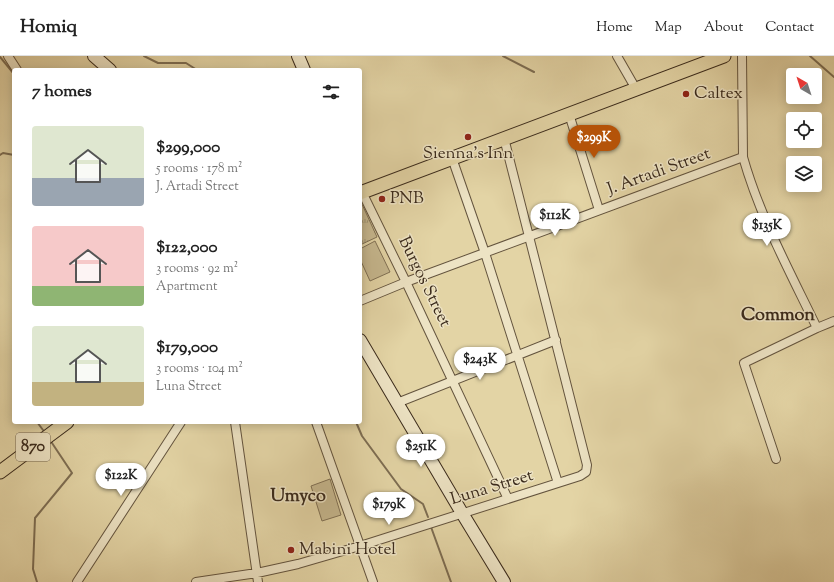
<!DOCTYPE html>
<meta charset="utf-8">
<style>
body{margin:0;font-family:"Sorts Mill Goudy",serif;background:#f6f6f6;color:#222;height:100vh;display:flex;flex-direction:column;font-size:15px;white-space:nowrap}
*{box-sizing:border-box;margin:0}
p{font-size:13px;color:#767676}
.icon{flex:none;width:22px;height:22px;fill:none;stroke:currentColor;stroke-width:2;stroke-linecap:round;stroke-linejoin:round}
.map{position:relative;flex:1;overflow:hidden}
.details{position:absolute;left:12px;top:12px;width:350px;height:356px;display:flex;flex-direction:column;background:#fff;border-radius:4px;box-shadow:0 2px 10px #0003}
.details>*{flex:none}
.needle{width:26px;rotate:321deg}
.buttons{position:absolute;left:786px;top:12px;display:grid;gap:8px}
.buttons a{display:grid;place-items:center;width:36px;height:36px;border-radius:4px;background:#fff;box-shadow:0 2px 10px #0003;font-size:20px}
.price{position:absolute;translate:-50% -34px;padding:0 9px;border-radius:14px;background:#fff;color:#222;font-size:13px;line-height:26px;filter:drop-shadow(0 1px 2px #0008)}
.price::after{content:'';position:absolute;left:50%;top:24px;width:12px;height:9px;margin-left:-6px;background:inherit;clip-path:polygon(0 0,100% 0,50% 100%)}
.price.current{background:#b45309;color:#fff}
ul{padding:0;list-style:none}
li{display:flex;align-items:center;gap:12px;height:100px;padding:0 20px}
li span{display:grid;place-items:center;flex:none;width:112px;height:80px;border-radius:4px;color:#555}
li>.icon{margin-inline-start:auto}
span .icon{width:48px;height:48px;fill:#fffc;stroke-width:1}
li b{font-size:17px}
h2{display:flex;justify-content:space-between;align-items:center;height:48px;padding:0 20px;font-size:17px}
header{display:flex;align-items:center;gap:24px;box-sizing:border-box;height:56px;padding:0 20px;background:#fff;border-bottom:1px solid #e0e0e0}
header strong{font-size:19px}
nav{display:flex;gap:22px;margin-inline-start:auto;font-size:14px}
.map>svg:first-child{display:block}
</style>
<header>
<strong>Homiq</strong>
<nav><a>Home</a><a>Map</a><a>About</a><a>Contact</a></nav>
</header>
<div class="map">
<svg width="834" height="526" viewBox="0 0 834 526">
<defs>
<pattern id="park-tufts" width="24" height="20" patternUnits="userSpaceOnUse"><rect width="24" height="20" fill="#c6b78e"/><path d="M3 7l-1-3M5 7V3M7 7l1-3M15 17l-1-3M17 17v-4M19 17l1-3" fill="none" stroke="#a29573"/></pattern>
</defs>
<rect width="100%" height="100%" fill="#e3d4a5"/>
<filter id="stains"><feTurbulence type="fractalNoise" baseFrequency=".005" numOctaves="4"/><feColorMatrix values="0 0 0 0 .2 0 0 0 0 .09 0 0 0 0 .02 0 0 0 .5 -.17"/></filter>
<radialGradient id="worn" r=".72"><stop offset=".6" stop-color="#630" stop-opacity="0"/><stop offset="1" stop-color="#630" stop-opacity=".3"/></radialGradient>
<path fill="#c6b78e" stroke="#807054" d="M375,185l15,31 -20,9 -10,-22v-10z
M330,423l11,36 -19,6 -11,-35z"/>
<path fill="url(#park-tufts)" stroke="#807054" d="M361,146l16,35 -17,8v-42z"/>
<g fill="none" stroke-linecap="round" stroke-linejoin="round">
<path stroke="#7d6d52" stroke-width="2" d="M144,0l14,7h28l11,7
M503,0l31,16
M810,0l24,21
M0,1l14,17
M0,99l3,-2 11,2
M37,366l6,8
M356,366l6,14 39,53 22,15 5,13
M431,471l20,55
M37,526l-4,-13 2,-51 37,-45 -22,-33"/>
<g stroke="#64543e" stroke-width="10">
<path id="street" d="M8,0l9,14
M617,0l19,33
M742,0l1,101c17,60 47,115 74,171
M569,58l30,96
M452,102l33,95 73,230
M362,136l44,90 102,217
M360,245l46,-19 337,-125
M397,347l159,-63
M235,366l23,160
M316,366l57,160
M776,403l-32,-96 73,-35 17,-7
M77,526l104,-160
M196,526l61,-9 41,-9 62,-18 220,-70 6,-4 1,-7 -83,-327"/>
</g>
<g stroke="#3a2a1b" stroke-width="14">
<path id="secondary" d="M94,0l16,14
M298,0l6,14
M360,284l102,173 42,69"/>
</g>
<g stroke="#3a2a1b" stroke-width="15">
<path id="primary" d="M360,137l364,-137
M0,416l67,-50"/>
</g>
<use href="#street" stroke="#ede3c4" stroke-width="8"/>
<use href="#secondary" stroke="#ede3c4" stroke-width="12"/>
<use href="#primary" stroke="#e3d4a5" stroke-width="13"/>
</g>
<g fill="#8f2418" stroke="#ede3c4" stroke-width="1.5">
<circle cx="686" cy="38" r="4"/>
<circle cx="468" cy="81" r="4"/>
<circle cx="382" cy="143" r="4"/>
<circle cx="291" cy="494" r="4"/>
</g>
<g text-anchor="middle" dominant-baseline="central" stroke-width="3" stroke-linejoin="round" paint-order="stroke">
<rect fill="#ede3c4" stroke="#70624e" stroke-width="1" x="16" y="377" width="34" height="28" rx="3"/>
<g font-size="16" font-weight="bold" fill="#3a2a1b">
<text x="33" y="391">870</text>
</g>
<g font-size="17" fill="#3a2a1b" stroke="#ede3c4" text-anchor="start">
<text x="694" y="38">Caltex</text>
<text x="468" y="98" text-anchor="middle">Sienna's Inn</text>
<text x="390" y="143">PNB</text>
<text x="299" y="494">Mabini Hotel</text>
</g>
<g font-size="17" fill="#3a2a1b" stroke="#ede3c4">
<text transform="translate(659 116) rotate(-20)">J. Artadi Street</text>
<text transform="translate(424 226) rotate(64)">Burgos Street</text>
<text transform="translate(492 432) rotate(-17)">Luna Street</text>
</g>
<g font-size="18" font-weight="bold" fill="#3a2a1b" stroke="#ede3c4">
<text x="778" y="260">Common</text>
<text x="298" y="441">Umyco</text>
</g>
</g>
<rect width="100%" height="100%" filter="url(#stains)"/>
<rect width="100%" height="100%" fill="url(#worn)"/>
</svg>
<div class="buttons">
<a><svg class="needle" viewBox="-14 -14 28 28"><path d="M0-13l5 13h-10z" fill="#e53935"/><path d="M0 13l5-13h-10z" fill="#767676"/></svg></a>
<a><svg class="icon" aria-label="locate" viewBox="0 0 24 24"><circle cx="12" cy="12" r="6"/><path d="M12 2v4M12 18v4M2 12h4M18 12h4"/></svg></a>
<a><svg class="icon" aria-label="layers" viewBox="0 0 24 24"><path d="M12 4l9 5-9 5-9-5zM3 14l9 5 9-5"/></svg></a>
</div>
<b class="price current" style="left:594px;top:103px">$299K</b>
<b class="price" style="left:555px;top:181px">$112K</b>
<b class="price" style="left:767px;top:191px">$135K</b>
<b class="price" style="left:480px;top:325px">$243K</b>
<b class="price" style="left:421px;top:412px">$251K</b>
<b class="price" style="left:121px;top:441px">$122K</b>
<b class="price" style="left:389px;top:470px">$179K</b>
<section class="details">
<h2>7 homes<svg class="icon" aria-label="filters" viewBox="0 0 24 24"><path d="M4 7h16M4 17h16"/><circle cx="9" cy="7" r="2"/><circle cx="15" cy="17" r="2"/></svg></h2>
<ul>
<li><span style="background:linear-gradient(#dfe7d0 65%,#9aa5b1 0)"><svg class="icon" aria-label="home" viewBox="0 0 24 24"><path d="M3 11l9-7 9 7M6 9v11h12V9"/></svg></span><div><b>$299,000</b><p>5 rooms · 178 m²</p><p>J. Artadi Street</p></div></li>
<li><span style="background:linear-gradient(#f6c9c9 75%,#8fb573 0)"><svg class="icon" aria-label="home" viewBox="0 0 24 24"><path d="M3 11l9-7 9 7M6 9v11h12V9"/></svg></span><div><b>$122,000</b><p>3 rooms · 92 m²</p><p>Apartment</p></div></li>
<li><span style="background:linear-gradient(#dfe7d0 70%,#c2b280 0)"><svg class="icon" aria-label="home" viewBox="0 0 24 24"><path d="M3 11l9-7 9 7M6 9v11h12V9"/></svg></span><div><b>$179,000</b><p>3 rooms · 104 m²</p><p>Luna Street</p></div></li>
</ul>
</section>
</div>
